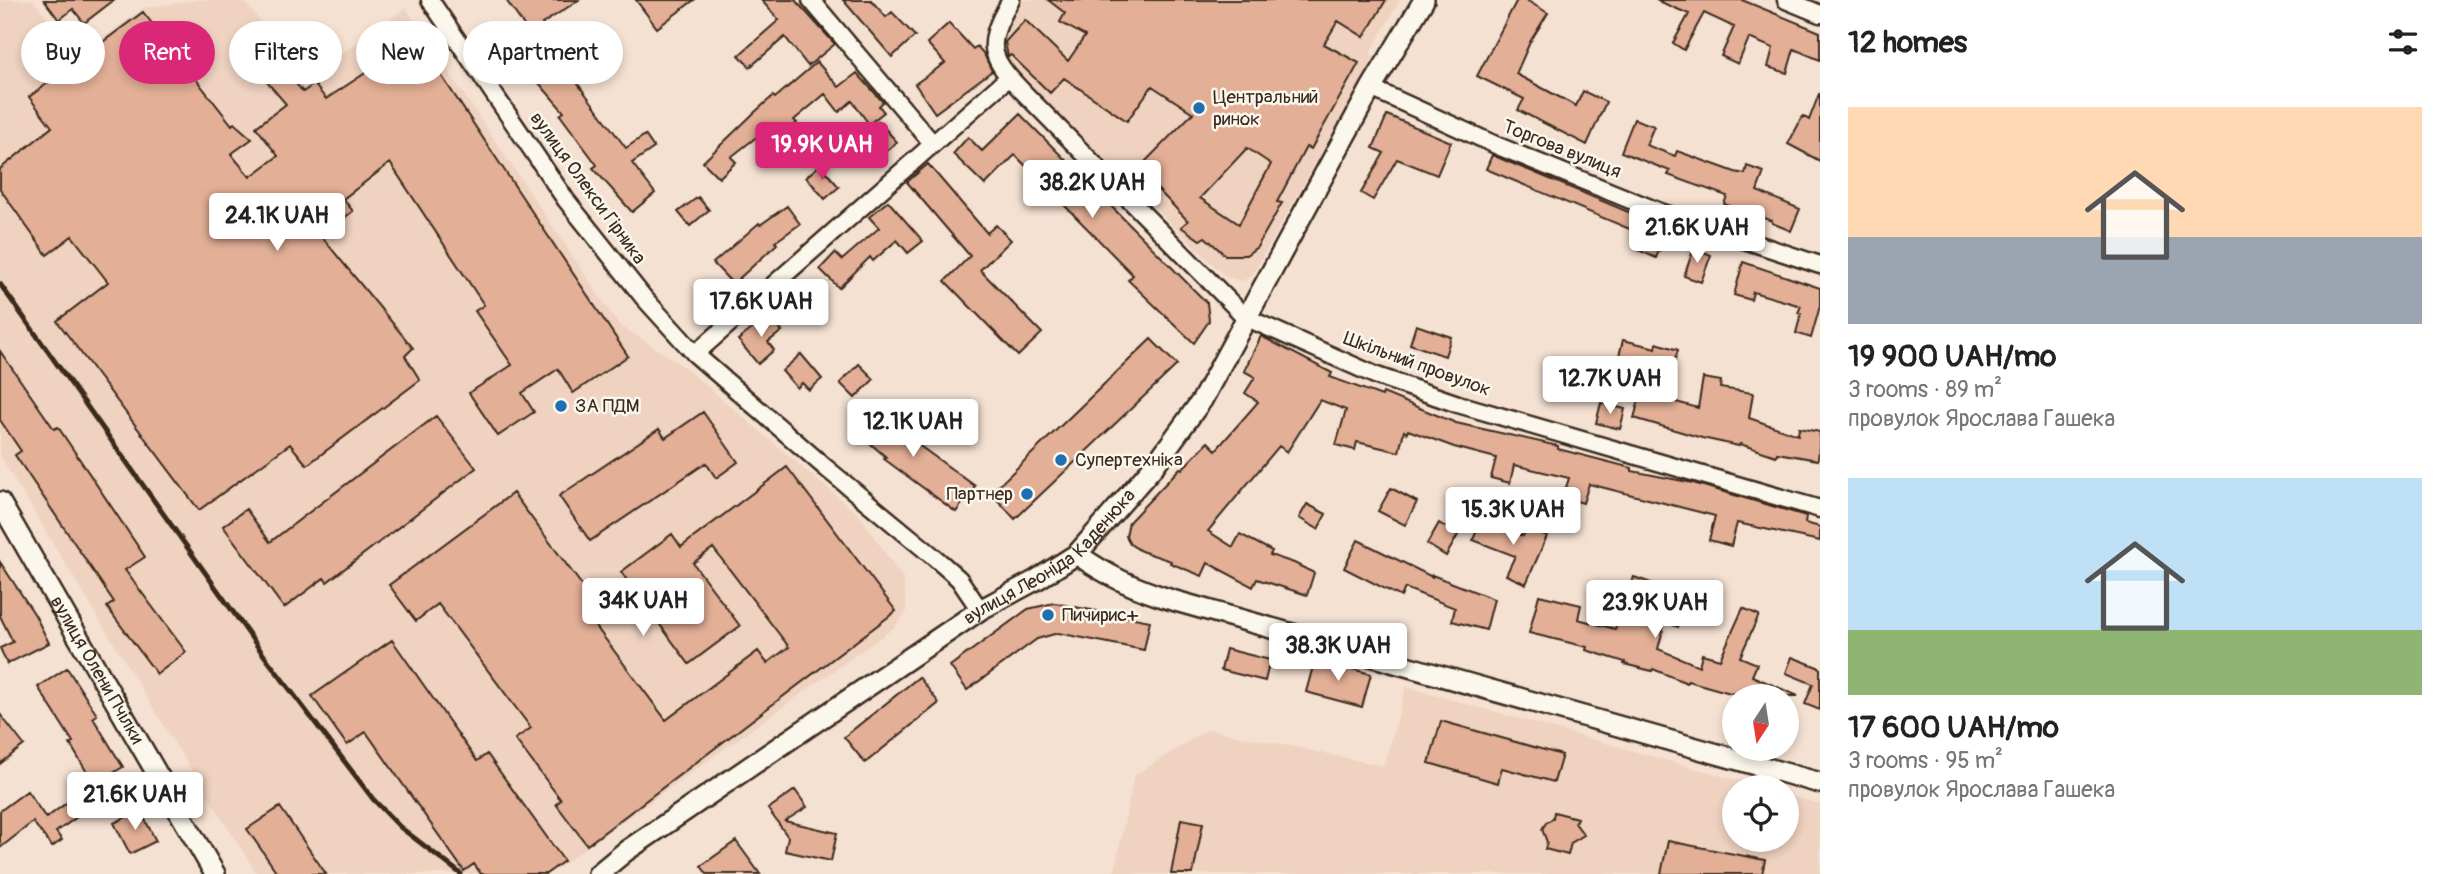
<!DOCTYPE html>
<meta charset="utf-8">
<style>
body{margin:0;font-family:Pangolin,sans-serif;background:#f2f2f2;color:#222;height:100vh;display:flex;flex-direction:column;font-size:26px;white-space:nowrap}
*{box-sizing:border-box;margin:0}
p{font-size:23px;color:#767676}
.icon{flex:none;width:38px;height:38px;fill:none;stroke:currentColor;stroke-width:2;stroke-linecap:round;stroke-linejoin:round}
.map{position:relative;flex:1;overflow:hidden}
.side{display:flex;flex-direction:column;background:#fff;width:630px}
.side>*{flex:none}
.guide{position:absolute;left:21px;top:21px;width:665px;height:63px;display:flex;gap:14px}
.needle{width:46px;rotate:192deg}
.fabs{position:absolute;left:1722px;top:684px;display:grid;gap:14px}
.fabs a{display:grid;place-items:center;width:77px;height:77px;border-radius:50%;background:#fff;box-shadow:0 4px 10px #0003;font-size:35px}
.price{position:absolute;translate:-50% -60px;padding:0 16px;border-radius:7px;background:#fff;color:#222;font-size:23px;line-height:46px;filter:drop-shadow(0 2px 4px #0008)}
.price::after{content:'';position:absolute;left:50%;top:42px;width:21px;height:16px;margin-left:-10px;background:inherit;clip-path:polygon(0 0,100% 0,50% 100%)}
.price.selected{background:#db2777;color:#fff}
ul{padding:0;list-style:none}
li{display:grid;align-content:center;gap:14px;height:371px;padding:0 28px}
li span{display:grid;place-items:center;height:217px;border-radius:0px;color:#555}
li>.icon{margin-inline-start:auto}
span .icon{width:126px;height:126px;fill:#fffc;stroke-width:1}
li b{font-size:30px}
h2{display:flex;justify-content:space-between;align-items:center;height:84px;padding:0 28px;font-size:30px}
.chip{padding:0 24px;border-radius:32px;background:#fff;box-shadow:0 4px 10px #0003;font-size:24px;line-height:63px}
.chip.selected{background:#db2777;color:#fff}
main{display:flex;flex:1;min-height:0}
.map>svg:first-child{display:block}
</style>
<main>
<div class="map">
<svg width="1820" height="874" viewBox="0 0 1820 874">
<rect width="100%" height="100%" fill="#f4e1d2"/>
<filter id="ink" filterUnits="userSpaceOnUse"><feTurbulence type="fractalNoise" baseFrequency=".0143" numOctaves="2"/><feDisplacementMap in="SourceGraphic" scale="14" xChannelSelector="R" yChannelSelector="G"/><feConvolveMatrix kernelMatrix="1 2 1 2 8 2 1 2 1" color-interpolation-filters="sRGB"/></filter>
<g filter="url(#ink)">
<path fill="#efd2c0" d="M0,0h33l44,57 67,-49 54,-8h45l63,78 100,-70 212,316 65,42 177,150 43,63 4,32 -12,16 -346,247h-292l-85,-135 -172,-283z
M1017,0h383l-30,53 5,4 -122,217 -10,7 -17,-4 -224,-217 -4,-17z
M1406,687l355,100 -27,1v52h53v-45l33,9v70h-706l20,-98 74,-47 176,37z"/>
<path fill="#e3af96" stroke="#3b2a1e" stroke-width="2" fill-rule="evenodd" d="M44,0h70l-30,23 -11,-14 -14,11z
M506,0h73l-37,24 23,29 21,-18 14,16 -28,25 54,72 19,-13 9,13 -22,15 23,30 -23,19 -39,-44 4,-3 -37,-50 4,-3 -25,-29 6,-6 -31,-41 11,-9z
M636,0h58l-37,28z
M761,0h34l40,44 -27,22 -23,-29 -35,30 -11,-12 40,-35z
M843,0h28l15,17 6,-5 23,24 -23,21z
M1048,0h338l-22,37 -26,-16 -14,23 35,19 -48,86 -5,-2 -29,55 5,1 -25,44 -11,8h-21l-20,-18 -5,3 -19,-13 7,-6 -50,-52 55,-56 -41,-27 -25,35 -63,-43 -14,15 -39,-38 -3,2 -3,-15 20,-22 43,41 17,-25 -25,-14 5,-9zM1247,148l24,16 -32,60 -39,-26z
M1517,0h9l22,13 -18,29 -14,32 60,32 7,-15 23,11 -19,43 -69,-35 6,-11 -47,-23z
M1656,0h86l78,32v28l-26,-11 -7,24 -19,-6 5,-19 -24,-10 -11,26 -17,-8 13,-29 -30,-14 -20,37 -11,-7 16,-29z
M143,12l89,113 2,-2 18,16 -21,15 19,23 28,-21 -22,-29 30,-23 -44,-51 16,-14 45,53 11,-8 12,15 91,-60 211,317 -55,37 -15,-24 -36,24 12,19 -36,24 -29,-43 43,-28 -37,-54 9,-6 -94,-142 -47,36 10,12 -32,25 92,112 -8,8 15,24 -113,85 -17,-21 -91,66 -142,-189 51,-39 -36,-46 -25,19 -47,-66v-20l52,-42 -23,-30z
M949,23l24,26 4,-3 7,8 8,17 -57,42 -20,-29 30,-21 -18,-20z
M817,62l22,25 18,-14 26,29 -4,4 5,6 -15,12 -17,-23 -13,11 -14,-18 -31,26 3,3 -19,16 -10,-11 -37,29 5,5 -17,16 -16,-16 52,-50 18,-16 2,2z
M1819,94h1v67l-32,-17 15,-28 6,4z
M1020,114l187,189 2,18 -15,22 -66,-63 5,-5 -118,-120 -30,30 -32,-31 15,-17 14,14z
M1387,115l64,27 -14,33 -40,-16 -24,41 -12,-7 23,-40 -11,-5z
M1634,119l20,7 -8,19 29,11 2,-5 58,21 10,2 2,-8 17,6 -7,19 43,18 -9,22 -19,-8v-2l-48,-17 3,-8 -59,-21 2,-4 -49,-19z
M878,121l19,21 -16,13 -18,-21z
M1492,155l146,61 -6,14 -146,-61z
M928,164l59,69 9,-8 15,15 -31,30 62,63 -24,23 -73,-75 25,-25 -63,-74z
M820,165l19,22 -14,12 -19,-22z
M698,197l11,13 -19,16 -12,-14z
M888,201l35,40 -15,12 -11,-13 -24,21 -3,-4 -31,31 -19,-19 15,-16 7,7 37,-32 -10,-11z
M787,206l13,18 -25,18 2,2 -44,40 -20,-21 46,-40 1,2z
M1646,223l21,8 -11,27 -20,-9z
M1694,248l17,7 -10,27 -17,-6z
M1743,262l77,26v18l-9,32 -15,-5 5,-19 -3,-1 3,-7 -48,-14 -2,8 -17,-5z
M769,315l13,16 -14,11 6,8 -16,14 -20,-24z
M1416,325l35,12 -6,19 -35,-12z
M1261,336l71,37 -2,4 52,19 1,-3 73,30 102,23v3l74,19v3l61,12 113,33 -1,7 15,4v14l-83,-18 -6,23 -22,-6 6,-24 -126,-32 -6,19 -20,-6 6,-19 -55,-13 -4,18 -19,-5 5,-20 -42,-11 -46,-17 -1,3 -3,-2 -5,21 -42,-10 -2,8 -19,-5 10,-35 -26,-10 -33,52 -8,-6 -71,85 25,16 7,-13 32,17 -2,4 24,8 20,10 -7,22 -50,-16 -4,8 -45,-24 -6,13 -32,-13 1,-2 -30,-10 -11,-7 -4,-8 3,-14 51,-54 2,1 26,-27 8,8 42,-48 -13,-9 10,-16 -11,-6z
M1151,339l26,26 -162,154 -24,-26z
M1623,340l33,8 1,-5 21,7 -14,46 1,3 33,9 5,-30 18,3 -1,7 33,5 -4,25 49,17 1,-7 21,4 -2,28 -41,-7 -1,3 -36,-12 -1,2 -37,-8 -68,-20 13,-47 -30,-7z
M0,351l54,78 4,-2 87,130 -20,13 61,82 -29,22 -50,-67 7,-5 -99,-147 6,-4 -21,-31z
M801,354l21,25 -13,11 -7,-7 -5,5 -15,-17z
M859,364l15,15 -19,19 -15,-15z
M871,403l20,17 -3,3 87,63 -19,26 -72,-53 2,-2 -36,-31z
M1601,403l24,6 -5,20 -24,-6z
M703,412l35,50 -22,16 -10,-15 -116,78 -31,-45 100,-67 6,9z
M436,416l40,52 -149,114 -3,-4 -40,30 -61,-82 23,-17 24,33z
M787,467l109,144 -309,234 -31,-41 5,-4 -46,-61 16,-11 -93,-124 -22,17 -27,-36 124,-92 83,111 -11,8 81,108 92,-69 9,12 22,-16 -76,-99 -20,15 47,63 -51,38 -68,-92 51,-38 9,13z
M1391,488l26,14 -12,23 -27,-14z
M1307,504l19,10 -8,15 -19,-11z
M1481,520l42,16 4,-9 20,9 -21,48 -20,-9 9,-19 -42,-16z
M1439,523l19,12 -12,21 -19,-12z
M1358,540l74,37v-2l62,24 -8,31 -34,-9 3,-13 -50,-20 -4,9 -57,-29z
M0,562l35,53 14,28 -42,21 -7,-16 13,-6 -13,-26z
M1634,577l20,7 -2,5 35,13 -9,25 -13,-5 -7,27 41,17 3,-12 18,5 23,-51 16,7 -19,42 17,7 -5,12 46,20h-57l-53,-15 -1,2 -34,-14 -1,2 -28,-7 1,-2 -39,-12 1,-3 -58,-14 10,-38 42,10 -3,14 37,10z
M1054,603l96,18 -6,29 -86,-17 -21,6 -70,51 -17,-24 78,-57z
M392,640l85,121 10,-7 77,107 -18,13h-65l-7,-10 -10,7 -98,-139 -19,13 -35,-49z
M1226,649l44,11 -5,21 -44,-11z
M1792,657l28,11v42l-15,-6 8,-20 -27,-11z
M1315,659l56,15 -9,33 -56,-15z
M67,668l30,47 -4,3 30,49 -29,17 -24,-40 3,-2 -35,-55z
M919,677l20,26 -74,60 -21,-26z
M0,714l24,31 -24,19z
M1441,721l121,34 -8,27 -52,-14 -4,15 -69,-20z
M795,790l12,17 -22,14 52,12 -6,28 -46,-10 3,-14 -20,-28z
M27,791l19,27 34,-25 11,14 -35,25 6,8 -10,7 -19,-25 -33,26v-37z
M280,807l46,67h-48l-31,-45z
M140,810l16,31 -26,13 -16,-31z
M1554,812l23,6 -2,5 9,12 -13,8 -3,12 -23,-6 2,-7 -5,-13 4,-6 7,-5z
M1181,819l22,4 -10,51h-22z
M736,841l24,33h-53l-6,-8z
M1668,841l97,19 -3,14h-101z"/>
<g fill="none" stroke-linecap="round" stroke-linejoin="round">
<g stroke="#3b2a1e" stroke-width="21">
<path id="minor" d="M430,0l136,200 78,98 51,56 131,114 108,89 25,22 21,31
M811,0l122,144
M1011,0c-29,49 -20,59 17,97l217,220 132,59 81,28 362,105
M1786,0l34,14
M1371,88l127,58 162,66 160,53
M695,354l314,-277"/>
</g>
<g stroke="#3b2a1e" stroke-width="24">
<g id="tertiary">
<path id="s1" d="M0,502l215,372"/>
<path d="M1077,554c30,22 59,35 95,46l648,183"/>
<path id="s2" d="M598,874l28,-23 354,-241 56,-30 41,-26 77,-88 48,-66 169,-312 53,-88"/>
</g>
</g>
<use href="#minor" stroke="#fbf7ec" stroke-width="16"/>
<use href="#tertiary" stroke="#fbf7ec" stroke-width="19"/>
<path stroke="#3b2a1e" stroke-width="5" d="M0,284l263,370 110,145 27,28 61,47"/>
</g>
</g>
<g fill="#1f6fb2" stroke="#fbf7ec" stroke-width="2.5">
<circle cx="1199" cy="108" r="7"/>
<circle cx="561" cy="406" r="7"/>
<circle cx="1061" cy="460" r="7"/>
<circle cx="1027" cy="494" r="7"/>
<circle cx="1048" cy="615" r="7"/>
</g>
<g text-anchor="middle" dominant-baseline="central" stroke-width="5" stroke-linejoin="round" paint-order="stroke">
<g font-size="19" fill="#3b2a1e" stroke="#fbf7ec" text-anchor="start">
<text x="1213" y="97">Центральний<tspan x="1213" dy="22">ринок</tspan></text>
<text x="575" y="406">ЗА ПДМ</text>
<text x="1075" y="460">Супертехніка</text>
<text x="1013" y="494" text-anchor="end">Партнер</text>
<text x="1062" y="615">Пичирис+</text>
</g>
<g font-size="19" fill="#3b2a1e" stroke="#fbf7ec">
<text transform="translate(1562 149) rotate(22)">Торгова вулиця</text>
<text transform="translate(588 188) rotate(54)">вулиця Олекси Гірника</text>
<text transform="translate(1417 364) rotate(20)">Шкільний провулок</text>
<text stroke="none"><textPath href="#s2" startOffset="553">вулиця Леоніда Каденюка</textPath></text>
<text stroke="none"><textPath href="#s1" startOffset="194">вулиця Олени Пчілки</textPath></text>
</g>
</g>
</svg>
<div class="fabs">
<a><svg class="needle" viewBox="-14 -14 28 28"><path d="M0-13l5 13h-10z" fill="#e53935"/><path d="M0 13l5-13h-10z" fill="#767676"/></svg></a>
<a><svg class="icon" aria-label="locate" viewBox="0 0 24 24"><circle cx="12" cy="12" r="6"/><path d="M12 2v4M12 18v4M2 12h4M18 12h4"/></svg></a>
</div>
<b class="price selected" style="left:822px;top:182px">19.9K UAH</b>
<b class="price" style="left:1092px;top:220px">38.2K UAH</b>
<b class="price" style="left:277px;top:253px">24.1K UAH</b>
<b class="price" style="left:1697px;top:265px">21.6K UAH</b>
<b class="price" style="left:761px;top:339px">17.6K UAH</b>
<b class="price" style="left:1610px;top:416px">12.7K UAH</b>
<b class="price" style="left:913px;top:459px">12.1K UAH</b>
<b class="price" style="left:1513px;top:547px">15.3K UAH</b>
<b class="price" style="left:643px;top:638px">34K UAH</b>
<b class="price" style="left:1655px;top:640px">23.9K UAH</b>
<b class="price" style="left:1338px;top:683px">38.3K UAH</b>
<b class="price" style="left:135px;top:832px">21.6K UAH</b>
<div class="guide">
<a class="chip">Buy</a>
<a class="chip selected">Rent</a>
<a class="chip">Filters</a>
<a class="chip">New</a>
<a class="chip">Apartment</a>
</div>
</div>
<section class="side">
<h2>12 homes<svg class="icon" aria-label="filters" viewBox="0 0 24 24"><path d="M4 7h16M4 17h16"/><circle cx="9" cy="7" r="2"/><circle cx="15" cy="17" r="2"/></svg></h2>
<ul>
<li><span style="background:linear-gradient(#ffd9b3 60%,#9aa5b1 0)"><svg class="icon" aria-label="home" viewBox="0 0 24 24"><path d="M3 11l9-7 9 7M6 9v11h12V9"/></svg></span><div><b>19 900 UAH/mo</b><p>3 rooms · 89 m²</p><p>провулок Ярослава Гашека</p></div></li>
<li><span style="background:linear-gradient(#bfe0f5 70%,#8fb573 0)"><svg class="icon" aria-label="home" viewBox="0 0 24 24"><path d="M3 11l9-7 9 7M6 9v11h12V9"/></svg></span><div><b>17 600 UAH/mo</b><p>3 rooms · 95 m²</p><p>провулок Ярослава Гашека</p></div></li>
</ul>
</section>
</main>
